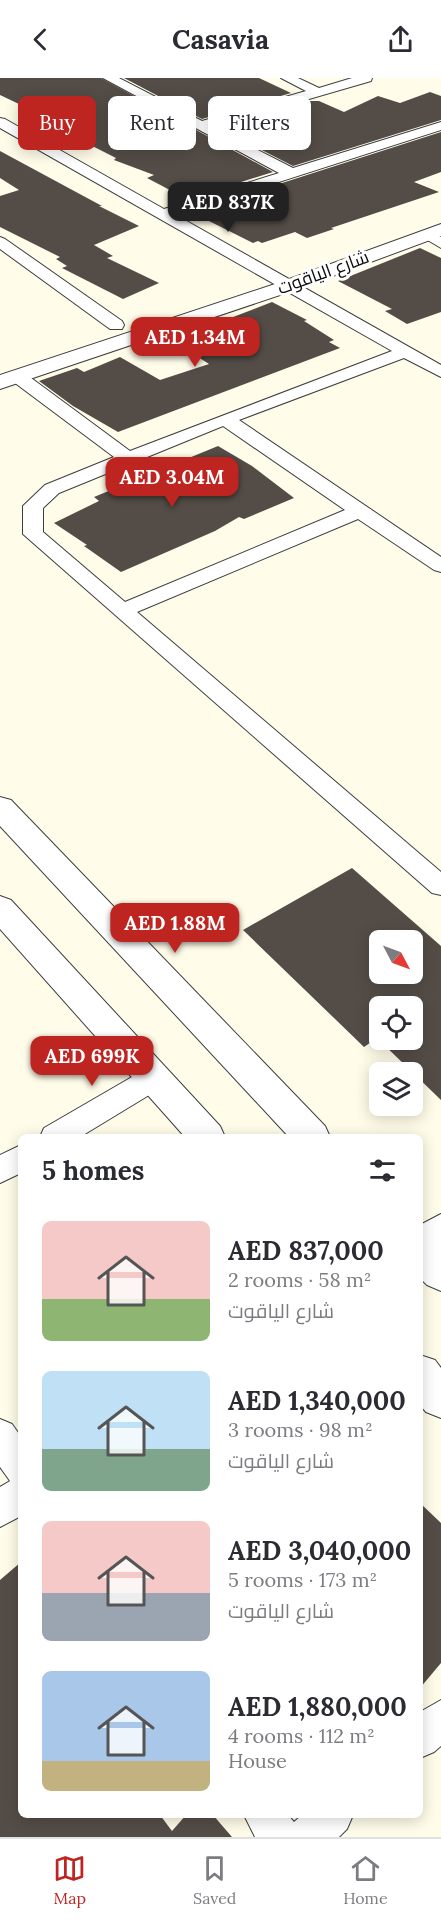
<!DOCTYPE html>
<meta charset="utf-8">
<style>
body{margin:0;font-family:Lora,Cairo,serif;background:#f7f7f7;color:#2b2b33;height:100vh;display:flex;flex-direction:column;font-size:22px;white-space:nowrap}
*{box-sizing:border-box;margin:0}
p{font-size:20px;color:#7c7c81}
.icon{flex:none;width:33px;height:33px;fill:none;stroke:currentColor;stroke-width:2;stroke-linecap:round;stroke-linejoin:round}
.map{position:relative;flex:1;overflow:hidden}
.side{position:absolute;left:18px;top:1056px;width:405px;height:684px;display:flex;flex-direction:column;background:#fff;border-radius:9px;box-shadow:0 3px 15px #0003}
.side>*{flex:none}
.top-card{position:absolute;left:18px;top:18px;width:405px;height:54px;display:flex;gap:12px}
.needle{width:39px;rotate:131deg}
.buttons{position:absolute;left:369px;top:852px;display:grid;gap:12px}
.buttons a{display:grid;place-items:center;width:54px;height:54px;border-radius:9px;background:#fff;box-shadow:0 3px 15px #0003;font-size:30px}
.price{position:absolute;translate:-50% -51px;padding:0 14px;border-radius:12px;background:#be2521;color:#fff;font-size:20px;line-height:39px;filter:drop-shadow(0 2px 3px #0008)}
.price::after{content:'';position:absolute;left:50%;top:36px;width:18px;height:14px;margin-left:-9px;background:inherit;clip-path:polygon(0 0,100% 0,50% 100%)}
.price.selected{background:#222;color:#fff}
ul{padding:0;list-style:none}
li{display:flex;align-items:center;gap:18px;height:150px;padding:0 24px}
li span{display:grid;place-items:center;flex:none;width:168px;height:120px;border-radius:9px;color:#555}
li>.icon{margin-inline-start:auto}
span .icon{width:72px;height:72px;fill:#fffc;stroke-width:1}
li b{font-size:26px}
h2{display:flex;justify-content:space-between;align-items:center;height:72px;padding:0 24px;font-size:26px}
.chip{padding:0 21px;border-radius:9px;background:#fff;box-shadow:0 3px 15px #0003;font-size:21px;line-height:54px}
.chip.selected{background:#be2521;color:#fff}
header{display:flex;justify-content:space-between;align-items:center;height:78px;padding:0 24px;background:#fff;font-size:27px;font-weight:800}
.tab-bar{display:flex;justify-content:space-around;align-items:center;height:84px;border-top:2px solid #e1e1e2;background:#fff;font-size:16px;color:#7c7c81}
.tab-bar a{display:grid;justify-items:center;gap:3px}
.tab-bar .selected{color:#be2521}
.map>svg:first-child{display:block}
</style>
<header><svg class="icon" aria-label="back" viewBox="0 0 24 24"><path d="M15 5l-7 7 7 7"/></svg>Casavia<svg class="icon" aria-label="share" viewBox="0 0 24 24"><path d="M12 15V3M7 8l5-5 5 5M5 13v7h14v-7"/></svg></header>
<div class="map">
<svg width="441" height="1759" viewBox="0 0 441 1759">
<rect width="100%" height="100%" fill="#fffce9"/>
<path fill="#544d47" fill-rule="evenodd" d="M0,0h101l172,94 -86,27 -40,-21 7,-3 -40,-15 2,-2 -83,-42 7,-2 -40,-19z
M124,0h135l32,15 -89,26z
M430,14l11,4v24l-148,46 -74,-38 90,-27h10l25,11 34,-16 22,7z
M441,54v40l-27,10 25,10 -108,36 3,1 -27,9 -12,-6 -33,11 -4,-2 -5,2 -46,-23 10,-3 -13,-9z
M0,73l102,55h-3l40,20 -45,19 19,11 -6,2 52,25 -36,16 -61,-31 5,-2 -11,-7 4,-2 -60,-30v-31l19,-6 -19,-12z
M420,170l21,10v54l-34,12 -22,-13 7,-2 -54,-28z
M272,224l35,18 -3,1 30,19 -5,2 11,6 -222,84 -45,-26 -34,-25 38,-13 7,4 36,-15 40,23 49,-16 -42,-27 31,-11 4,3z
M218,368l34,20 42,32 -50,21 -5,-2 -24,14 -94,41 -37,-26 3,-1 -33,-22 45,-22 -5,-4z
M352,790l89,78v154l-64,-62 -13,9 -121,-117zM380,862h32v34h-32zM380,928h32v34h-32z
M420,1425l21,20v140l-21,25z
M21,1484v253h139l12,16 14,-16h27l19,22h-232v-257z"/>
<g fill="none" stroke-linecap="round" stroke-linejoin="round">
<g stroke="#3e3e3e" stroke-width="2">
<path id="minor" d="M103,0h16l83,43 104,-30 -25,-13h17l21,10 33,-10h20l-1,3 -158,46 80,41 148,-46v8l-265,85 265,150v12l-37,-19 -165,62 202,137v15l-7,-2 -76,-51 -221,93 304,260v23l-9,-2 -409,-359v-28l22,-21 69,-28 -103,-77 -3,-4 3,-4h12l107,79 262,-100 -392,-223v-10l5,1 159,90 115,-36zM223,348l122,84 -220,92 -82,-70v-24l16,-15z
M427,152l14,7v11l-22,-13 3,-3z
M0,159l5,2 117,82 2,4 -2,4h-12l-110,-80z
M154,988l10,4 4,8 -4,8 -84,51h-40l4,-9 100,-58z
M21,1067v28l-21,10v-28z
M441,1136v32l-21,11v-32z
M0,1341l12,5 9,13v79l-21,11v-40l10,-6 -10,-14z
M441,1622v46l-7,6 -14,6v-46z
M244,1737h44l6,7 8,-7h51l-6,14 -8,8h-84z"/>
</g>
<g stroke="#3e3e3e" stroke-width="2">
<path id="tertiary" d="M441,146v12l-146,54 -295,99v-14l281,-93z
M0,719l11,3 314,326 5,11h-41l-289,-311z
M0,818l11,4 209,226 5,11h-40l-185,-208z
M420,1156l14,5 7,7v45l-14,-6 -7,-7z
M420,1277l15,5 6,8v50l-15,-6 -6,-7z"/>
</g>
<use href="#minor" fill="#fff" fill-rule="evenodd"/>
<use href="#tertiary" fill="#fff" fill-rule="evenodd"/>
</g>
<g text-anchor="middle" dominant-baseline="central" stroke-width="6" stroke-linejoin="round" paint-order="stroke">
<g font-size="18" fill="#0b0b0b" stroke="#fff">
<text transform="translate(323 194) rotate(-20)">شارع الياقوت</text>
</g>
</g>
</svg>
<div class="buttons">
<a><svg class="needle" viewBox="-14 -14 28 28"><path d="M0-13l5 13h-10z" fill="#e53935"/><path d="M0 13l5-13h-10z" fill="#7c7c81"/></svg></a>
<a><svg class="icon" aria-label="locate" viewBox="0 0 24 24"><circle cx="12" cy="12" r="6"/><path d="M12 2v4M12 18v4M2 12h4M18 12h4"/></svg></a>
<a><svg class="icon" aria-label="layers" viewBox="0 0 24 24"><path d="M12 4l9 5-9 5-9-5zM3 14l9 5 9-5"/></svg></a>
</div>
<b class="price selected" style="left:228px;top:155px">AED 837K</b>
<b class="price" style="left:195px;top:290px">AED 1.34M</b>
<b class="price" style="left:172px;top:430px">AED 3.04M</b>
<b class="price" style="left:175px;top:876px">AED 1.88M</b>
<b class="price" style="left:92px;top:1009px">AED 699K</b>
<div class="top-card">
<a class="chip selected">Buy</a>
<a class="chip">Rent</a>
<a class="chip">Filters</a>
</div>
<section class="side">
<h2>5 homes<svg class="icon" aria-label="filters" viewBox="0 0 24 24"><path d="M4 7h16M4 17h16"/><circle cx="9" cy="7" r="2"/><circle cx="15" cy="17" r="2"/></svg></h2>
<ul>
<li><span style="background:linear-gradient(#f6c9c9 65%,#8fb573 0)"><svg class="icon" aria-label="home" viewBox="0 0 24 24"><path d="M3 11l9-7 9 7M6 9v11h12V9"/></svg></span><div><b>AED 837,000</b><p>2 rooms · 58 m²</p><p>شارع الياقوت</p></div></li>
<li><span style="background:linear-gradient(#bfe0f5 65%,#7fa58c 0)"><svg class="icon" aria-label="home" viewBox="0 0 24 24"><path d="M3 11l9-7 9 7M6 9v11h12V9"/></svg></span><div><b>AED 1,340,000</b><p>3 rooms · 98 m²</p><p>شارع الياقوت</p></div></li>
<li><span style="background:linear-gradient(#f6c9c9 60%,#9aa5b1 0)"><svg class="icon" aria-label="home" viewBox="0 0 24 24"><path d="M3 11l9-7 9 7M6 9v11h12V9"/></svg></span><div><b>AED 3,040,000</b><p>5 rooms · 173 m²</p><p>شارع الياقوت</p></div></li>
<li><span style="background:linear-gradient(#a9c7e8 75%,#c2b280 0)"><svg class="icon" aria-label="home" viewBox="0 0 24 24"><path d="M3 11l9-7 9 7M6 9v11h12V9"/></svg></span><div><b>AED 1,880,000</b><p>4 rooms · 112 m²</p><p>House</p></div></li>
</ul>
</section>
</div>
<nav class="tab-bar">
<a class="selected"><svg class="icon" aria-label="map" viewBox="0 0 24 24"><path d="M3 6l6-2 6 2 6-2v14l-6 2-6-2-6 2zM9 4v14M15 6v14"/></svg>Map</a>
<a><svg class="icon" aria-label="saved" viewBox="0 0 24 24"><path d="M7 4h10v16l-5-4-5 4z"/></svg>Saved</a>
<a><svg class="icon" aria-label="home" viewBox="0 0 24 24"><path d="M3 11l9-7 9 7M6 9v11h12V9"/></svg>Home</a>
</nav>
